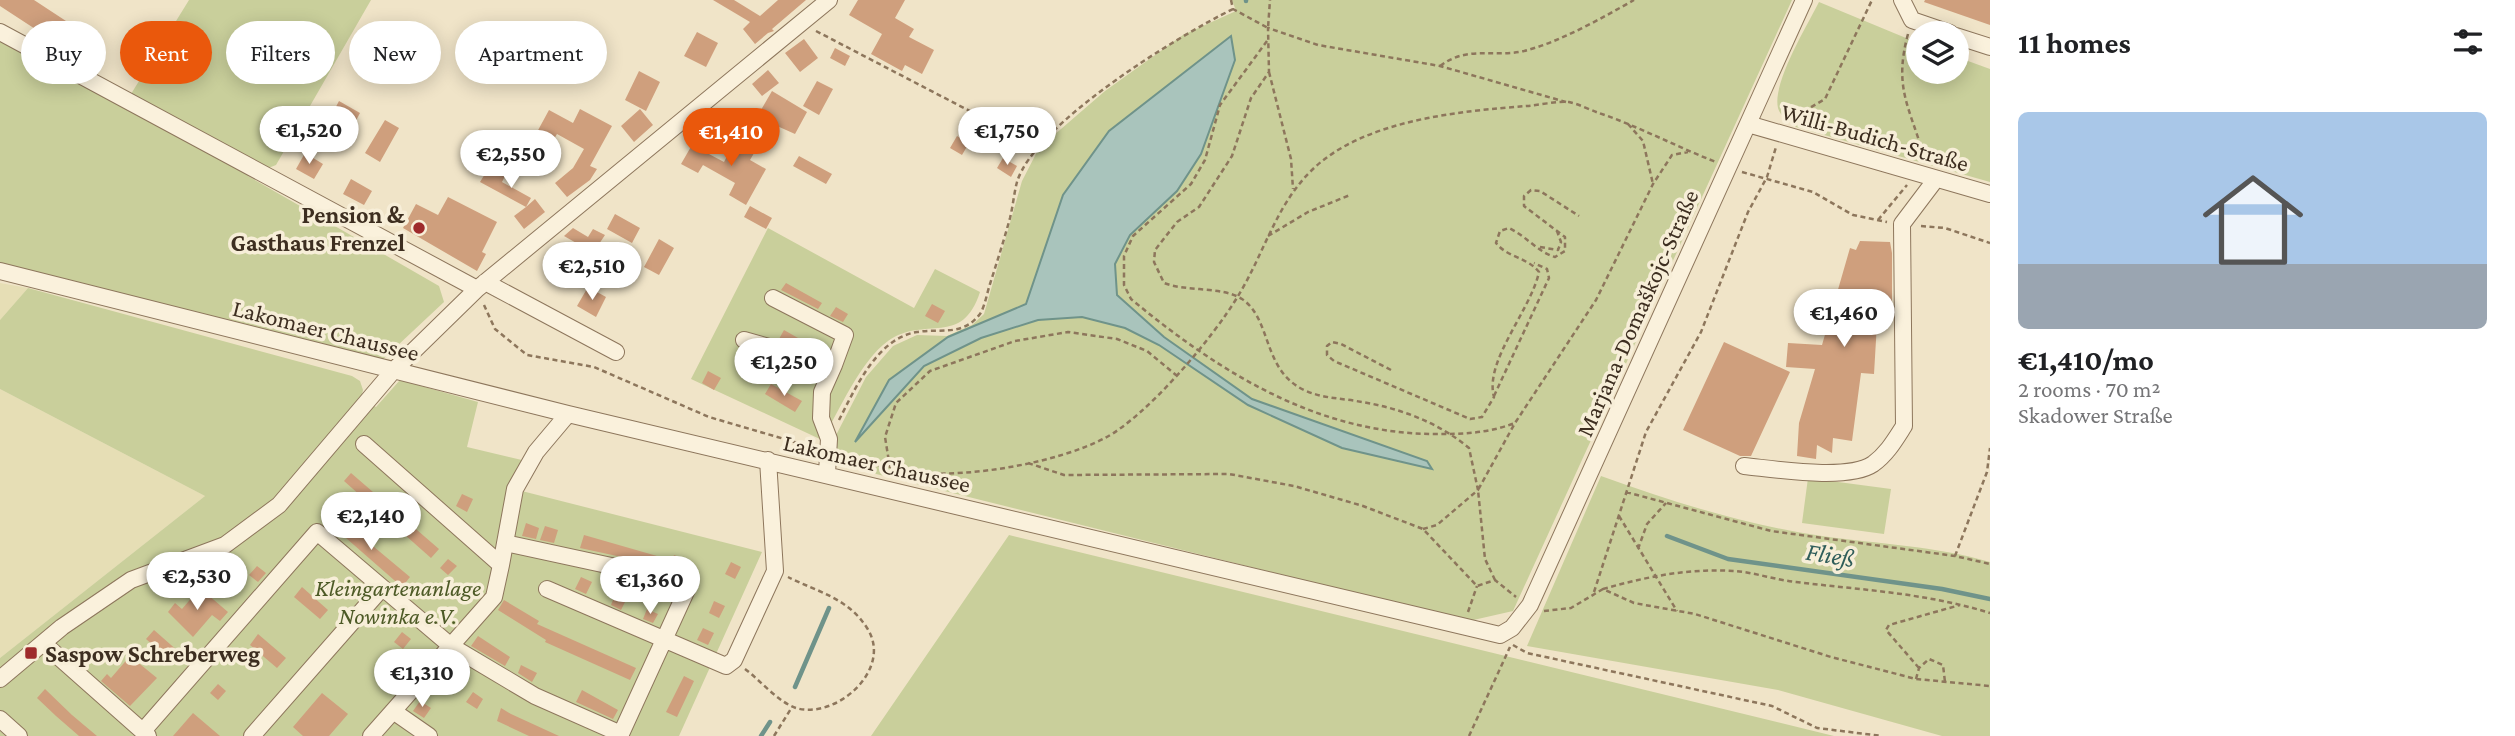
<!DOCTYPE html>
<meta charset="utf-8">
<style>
body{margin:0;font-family:"Crimson Pro",serif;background:#f6f6f6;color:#202124;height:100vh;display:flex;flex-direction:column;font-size:26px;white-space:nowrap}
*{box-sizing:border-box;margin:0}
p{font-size:23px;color:#757577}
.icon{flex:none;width:38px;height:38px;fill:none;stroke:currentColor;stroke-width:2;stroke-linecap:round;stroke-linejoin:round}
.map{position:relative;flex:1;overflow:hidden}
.panel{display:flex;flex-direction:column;background:#fff;width:525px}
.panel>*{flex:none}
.banner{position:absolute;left:21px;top:21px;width:665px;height:63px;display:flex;gap:14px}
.tools{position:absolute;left:1906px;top:21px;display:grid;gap:14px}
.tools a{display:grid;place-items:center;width:63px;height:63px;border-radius:50%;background:#fff;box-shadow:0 4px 18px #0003;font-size:35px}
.price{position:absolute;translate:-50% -60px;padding:0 16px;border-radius:24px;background:#fff;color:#222;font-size:23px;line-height:46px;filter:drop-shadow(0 2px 4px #0008)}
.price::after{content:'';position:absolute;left:50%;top:42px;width:21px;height:16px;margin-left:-10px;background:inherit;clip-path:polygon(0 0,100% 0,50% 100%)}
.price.selected{background:#ea580c;color:#fff}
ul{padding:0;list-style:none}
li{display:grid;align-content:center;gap:14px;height:371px;padding:0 28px}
li span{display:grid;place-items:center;height:217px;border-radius:10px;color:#555}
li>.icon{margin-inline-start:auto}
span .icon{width:126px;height:126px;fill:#fffc;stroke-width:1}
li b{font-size:30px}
h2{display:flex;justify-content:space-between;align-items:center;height:84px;padding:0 28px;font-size:30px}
.tag{padding:0 24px;border-radius:32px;background:#fff;box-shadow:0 4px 18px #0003;font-size:24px;line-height:63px}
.tag.selected{background:#ea580c;color:#fff}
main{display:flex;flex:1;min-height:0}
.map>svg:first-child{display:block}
</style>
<main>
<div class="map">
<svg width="1990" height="736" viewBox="0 0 1990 736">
<rect width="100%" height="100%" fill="#f0e4c8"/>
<path fill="#e6deb5" d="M0,283l28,5 -28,32z
M0,389l205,107 -205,162z"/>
<path fill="#c9cf9b" d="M189,0h182l-95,165 -28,11 191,110 5,16 -63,59 -381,-97v-241l131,71z
M1232,0h560l-279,611 -44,10 -633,-157 -3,-23 33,-64 27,-31 24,-11 30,1 25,-11 12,-11 38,-133 17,-33 66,-57 78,-56 53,-24z
M1819,2l99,41v29h38l1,-15 33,12v113l-194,-55c-6,-5 -16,-11 -18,-19 -6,-25 29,-82 41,-106z
M768,228l146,80 21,-39 45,23c-18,56 -55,23 -92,49 -27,19 -49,70 -66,99l-131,-61z
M28,288l324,88 8,5 3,9 -2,9 15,8 24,-27 78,22 -11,45 59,14 -16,27 252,64 -83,184h-679v-78l205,-162 -205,-107v-69z
M1601,476c71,26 146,49 221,60 56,8 113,10 168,26v174h-48l-164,-46 -251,-44z
M1808,478l83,11 -7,45 -82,-11z
M1009,535l825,201h-963z"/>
<path fill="#a9c4bc" stroke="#6f938a" stroke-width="2" d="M1231,36l4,24 -34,94 -24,37 -47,44 -15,29 2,31 47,42 88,62 175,62 5,8 -90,-21 -94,-43 -89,-60 -34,-17 -43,-11 -44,3 -57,18 -57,28 -69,76 34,-62 59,-43 78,-33 37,-109 46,-64z"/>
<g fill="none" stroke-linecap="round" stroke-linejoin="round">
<path stroke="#6f938a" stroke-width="4.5" d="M1246,1v-1
M1667,536l61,23 214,30 48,10
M795,687l34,-79
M761,736l9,-14"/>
</g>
<path fill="#cf9f7d" d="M0,0h34l32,21 -14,19 -52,-34z
M713,0h21l26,16 18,-16h28l-34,29 2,2 -6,2 -13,11 -12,-15 7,-7z
M858,0h47l-10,18 19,11 -5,8 25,13 -12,24 -17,-9 -3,6 -31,-17 11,-20 -33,-19z
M1925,0h65v25l-66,-23z
M697,32l21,11 -12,24 -22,-11z
M804,39l14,19 -18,14 -15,-19z
M471,41l14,8 -5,10 -14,-8z
M835,48l15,8 -5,10 -15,-8z
M768,70l11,13 -17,13 -10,-12z
M639,71l21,11 -14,29 -21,-11z
M817,81l16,8 -14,26 -16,-9z
M772,91l35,21 -12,22 -38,-17z
M339,101l21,12 -9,17 -21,-12z
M580,109l32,17 -22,40 7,3 -7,11 -23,17 -12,-14 18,-15 11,-19 -27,-15 -12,20 8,4 -6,11 -34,-19 6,-11 11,6 19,-35 24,13z
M640,109l13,16 -19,17 -13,-16z
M385,120l14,8 -19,34 -15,-9z
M957,136l12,7 -7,12 -12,-7z
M737,137l20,11 -7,12 16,9 -20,36 -17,-10 6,-12 -32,-18 -5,8 -17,-9 11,-19 32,17z
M499,151l15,7 -12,24 29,16 -5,9 9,-8 10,13 -21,17 -10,-13 12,-9 -46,-25z
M305,153l18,11 -9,15 -18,-10z
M799,156l33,18 -6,10 -33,-18z
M1003,158l14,8 -6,11 -14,-9z
M351,179l21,12 -8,14 -21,-11z
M448,197l49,25 -15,30 4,2 -9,17 -74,-43 13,-24 22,11z
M750,206l22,12 -6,11 -22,-12z
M615,214l25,14 -8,15 -25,-14z
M573,228l15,9 5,-8 12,6 -6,9 7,4 -5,9 -37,-21z
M659,239l15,9 -15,27 -15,-8z
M1860,241l30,1 2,11v53h-14l-4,68 -13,-1 -9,68 -19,-3 -1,15 -15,-8 -1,14 -19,-3 2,-33 16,-54 -29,-2 2,-24 34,2 28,-97 6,2z
M590,260l12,7 -7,12 -12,-7z
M786,283l36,20 -4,6 -37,-19z
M588,287l18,10 -10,20 -19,-11z
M932,304l13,7 -7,12 -13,-7z
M836,307l12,7 -5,8 -13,-6z
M784,330l14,8 -3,5 -16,-4z
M1724,342l66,30 -39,84h-11l-57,-26z
M708,371l13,7 -7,12 -12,-7z
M771,384l31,17 -7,11 -30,-18z
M351,473l88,76 -8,9 -87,-77z
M462,494l11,5 -6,13 -11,-6z
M337,516l73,61 -8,10 -72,-63z
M526,523l13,5 -3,11 -14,-3z
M545,526l13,4 -4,13 -14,-3z
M584,535l73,21 -3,8 -74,-16z
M674,555l13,5 -4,11 -13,-3z
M448,559l9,7 -9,9 -8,-7z
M731,562l10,5 -6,12 -10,-5z
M257,566l9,7 -8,9 -9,-7z
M581,577l11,5 -6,12 -11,-5z
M302,587l26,23 -8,9 -26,-22z
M200,588l28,24 -8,9 -8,-6 -19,22 -25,-25 7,-9 7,6z
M615,595l11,5 -5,10 -10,-5z
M504,600l35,21 -2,3 99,44 -6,12 -85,-38 1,-2 -48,-30z
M714,601l11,5 -6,12 -10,-5z
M647,609l11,5 -5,9 -10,-4z
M703,628l11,5 -6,12 -11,-5z
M154,630l25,22 -8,9 -25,-22z
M402,632l9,7 -8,10 -9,-7z
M258,634l28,24 -9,10 -27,-23z
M478,636l32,21 -5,9 -34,-20z
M130,656l27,22 -27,28 -29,-25 6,-7 4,4z
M521,665l16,8 -5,9 -14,-9z
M443,675l10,7 -6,10 -11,-7z
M684,676l10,5 -17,36 -11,-5z
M218,684l8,7 -8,9 -8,-7z
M45,689l27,26 25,21h-18l-23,-20 -19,-18z
M582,690l36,20 -5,9 -37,-17z
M473,692l10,7 -6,10 -11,-7z
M322,693l26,21 -19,22h-26l-10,-9z
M420,701l11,7 -7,10 -11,-7z
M501,708l10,6 48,22h-30l-32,-15z
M193,713l27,23h-47z"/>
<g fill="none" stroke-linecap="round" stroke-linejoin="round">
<g stroke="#8d765c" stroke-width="18">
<path id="minor" d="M1902,0l10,20 38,13
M0,32l477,257
M1956,36l34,11
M1748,124l242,70
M0,271l568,143 932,221 12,-7 18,-23 274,-605
M485,282l131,70
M773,298l72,37 -11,30
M744,340l90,25 -12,27 -1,26 8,21 -2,34
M364,444l137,121 14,-76 21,-37 32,-38
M1744,466c31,3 104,15 129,-2 14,-10 22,-24 31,-38l-2,-202 34,-45
M505,543l185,40 -70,153
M547,589l179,77 8,-6 41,-89 -7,-111
M43,643l105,93
M0,679l62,-52 69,-47 94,-35 54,-40 114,-134 84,-82 352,-289
M393,711l36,25
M0,719l19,17
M143,731l174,-199 134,114 84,50 86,38
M252,736l130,-148
M371,736l123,-139 7,-32"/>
</g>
<path stroke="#8d765c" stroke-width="2.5" stroke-dasharray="5 3.5" stroke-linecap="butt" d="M1231,0l2,9 35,19 2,-28
M816,31l221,115
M1908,34c-14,52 0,70 15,119l-2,6
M1267,41l-47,64 -15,55 -14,24 -58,52 -9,20v29l7,14c87,72 183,133 300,135 30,0 55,0 84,-11
M1440,66c28,-21 53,-8 84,-15 36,-9 78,-33 110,-51
M1269,72l22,87 2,30
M1789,120l36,-21 47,-99
M1628,124l15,17 10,43
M1742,172l71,20 40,23 34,7
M1878,220l29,-35
M1921,226l24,2 45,15
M1268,236l40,-24 42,-17
M1540,247l18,3 3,-8 -4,-11
M484,305l11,24 32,26 67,12 115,50 106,31
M1391,370l-50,-26 -9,-2 -5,4v9l7,6 136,58 12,-2 12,-20c-10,-36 37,-87 45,-125 -12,-15 -31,-14 -43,-29l4,-12 9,-3c17,8 29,24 46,29l10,-6v-14l-41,-31v-10l7,-6 9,1 39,25
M1494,396l55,-118 -2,-9 -13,-6
M839,420c16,-31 38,-82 78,-88 24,-4 45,5 63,-18 5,-8 7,-21 10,-30 7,-22 14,-44 20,-66 3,-12 4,-25 7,-36 18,-59 161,-146 216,-173
M841,455c26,7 52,16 78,18 53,4 138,-10 186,-35 42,-22 108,-100 133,-142 26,-42 38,-92 75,-127 51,-49 147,-58 214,-63 13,-1 29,-5 42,-4 10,2 21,8 30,11 41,14 78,34 117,49
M1028,463l36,12 165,-1 65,12 69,20 60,23 54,57 18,-6 21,17
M890,468l-5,-31 11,-34 34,-32 85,-30 53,-9 49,7 30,12 29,24
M1626,492l145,39 184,25 35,8
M1619,516l58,95
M1423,529l14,-4 41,-35 -9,-42c-31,-26 -72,-41 -113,-47 -18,-3 -35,-3 -52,-11 -42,-20 -32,-71 -62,-91 -20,-13 -55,-7 -78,-16l-10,-21 1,-12 22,-28 22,-15 33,-51 19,-58 18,-26 -1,-44 50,17 122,21 126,36
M1638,549l9,-25 19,-21
M1955,556l32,-84 3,-24
M1495,580l-10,-21 -7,-69 37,-67 81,-123 57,-116 19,-29 16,-3
M1603,589c42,-12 86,-21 130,-18 21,1 42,9 63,11 66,8 130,11 194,31
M1594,592l52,-160 55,-100 47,-120 19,-35 9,-30
M1544,611l27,-3 32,-19 31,14 61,11 136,43 85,22 74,7
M1468,612l9,-26
M1513,645l14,8 245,53 45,22 65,8
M1919,668l-33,-38 3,-5 71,-20
M745,669c15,11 33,33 51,39 40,12 98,-39 71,-80 -19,-30 -49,-36 -79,-51
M1916,679l3,-11 10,-9 14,6 2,17
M774,736l18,-29
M1469,736l41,-89"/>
<use href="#minor" stroke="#faf1dc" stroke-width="16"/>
</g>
<g fill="#9e2a2b" stroke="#f7eed8" stroke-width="2.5">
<circle cx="419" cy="228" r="7"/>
<rect x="24" y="646" width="14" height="14" rx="3.5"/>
</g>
<g text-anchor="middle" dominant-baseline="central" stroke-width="7" stroke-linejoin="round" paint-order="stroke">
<g font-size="24" fill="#3d2e20" stroke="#f7eed8">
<text transform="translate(1875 137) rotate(16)">Willi-Budich-Straße</text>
<text transform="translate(1637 313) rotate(-66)">Marjana-Domaškojc-Straße</text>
<text transform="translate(326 330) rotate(14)">Lakomaer Chaussee</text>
<text transform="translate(877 463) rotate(13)">Lakomaer Chaussee</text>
</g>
<g font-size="24" font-weight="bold" fill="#3d2e20" stroke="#f7eed8" text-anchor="end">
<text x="405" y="214">Pension &amp;<tspan x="405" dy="28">Gasthaus Frenzel</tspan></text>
<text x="45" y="653" text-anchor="start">Saspow Schreberweg</text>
</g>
<g font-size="24" font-style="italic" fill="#4d5a26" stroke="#f7eed8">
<text x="398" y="587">Kleingartenanlage<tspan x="398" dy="28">Nowinka e.V.</tspan></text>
</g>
<g font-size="26" font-style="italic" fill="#2f5d5a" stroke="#f7eed8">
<text transform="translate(1830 555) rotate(9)">Fließ</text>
</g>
</g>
</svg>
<div class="tools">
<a><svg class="icon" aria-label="layers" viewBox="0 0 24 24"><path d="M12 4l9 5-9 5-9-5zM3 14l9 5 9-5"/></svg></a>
</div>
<b class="price" style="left:309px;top:166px">€1,520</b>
<b class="price" style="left:1007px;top:167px">€1,750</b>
<b class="price selected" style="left:731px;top:168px">€1,410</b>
<b class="price" style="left:511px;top:190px">€2,550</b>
<b class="price" style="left:592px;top:302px">€2,510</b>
<b class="price" style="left:1844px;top:349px">€1,460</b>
<b class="price" style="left:784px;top:398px">€1,250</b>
<b class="price" style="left:371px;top:552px">€2,140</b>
<b class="price" style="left:197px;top:612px">€2,530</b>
<b class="price" style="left:650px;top:616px">€1,360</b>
<b class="price" style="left:422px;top:709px">€1,310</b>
<div class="banner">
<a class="tag">Buy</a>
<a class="tag selected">Rent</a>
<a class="tag">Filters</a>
<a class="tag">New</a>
<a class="tag">Apartment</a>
</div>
</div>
<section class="panel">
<h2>11 homes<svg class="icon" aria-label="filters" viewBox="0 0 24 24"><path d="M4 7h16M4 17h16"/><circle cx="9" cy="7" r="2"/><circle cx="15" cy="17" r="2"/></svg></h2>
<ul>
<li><span style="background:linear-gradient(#a9c7e8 70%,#9aa5b1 0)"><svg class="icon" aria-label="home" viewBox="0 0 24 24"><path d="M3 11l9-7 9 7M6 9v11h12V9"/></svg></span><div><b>€1,410/mo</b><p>2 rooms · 70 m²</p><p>Skadower Straße</p></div></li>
</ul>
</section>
</main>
